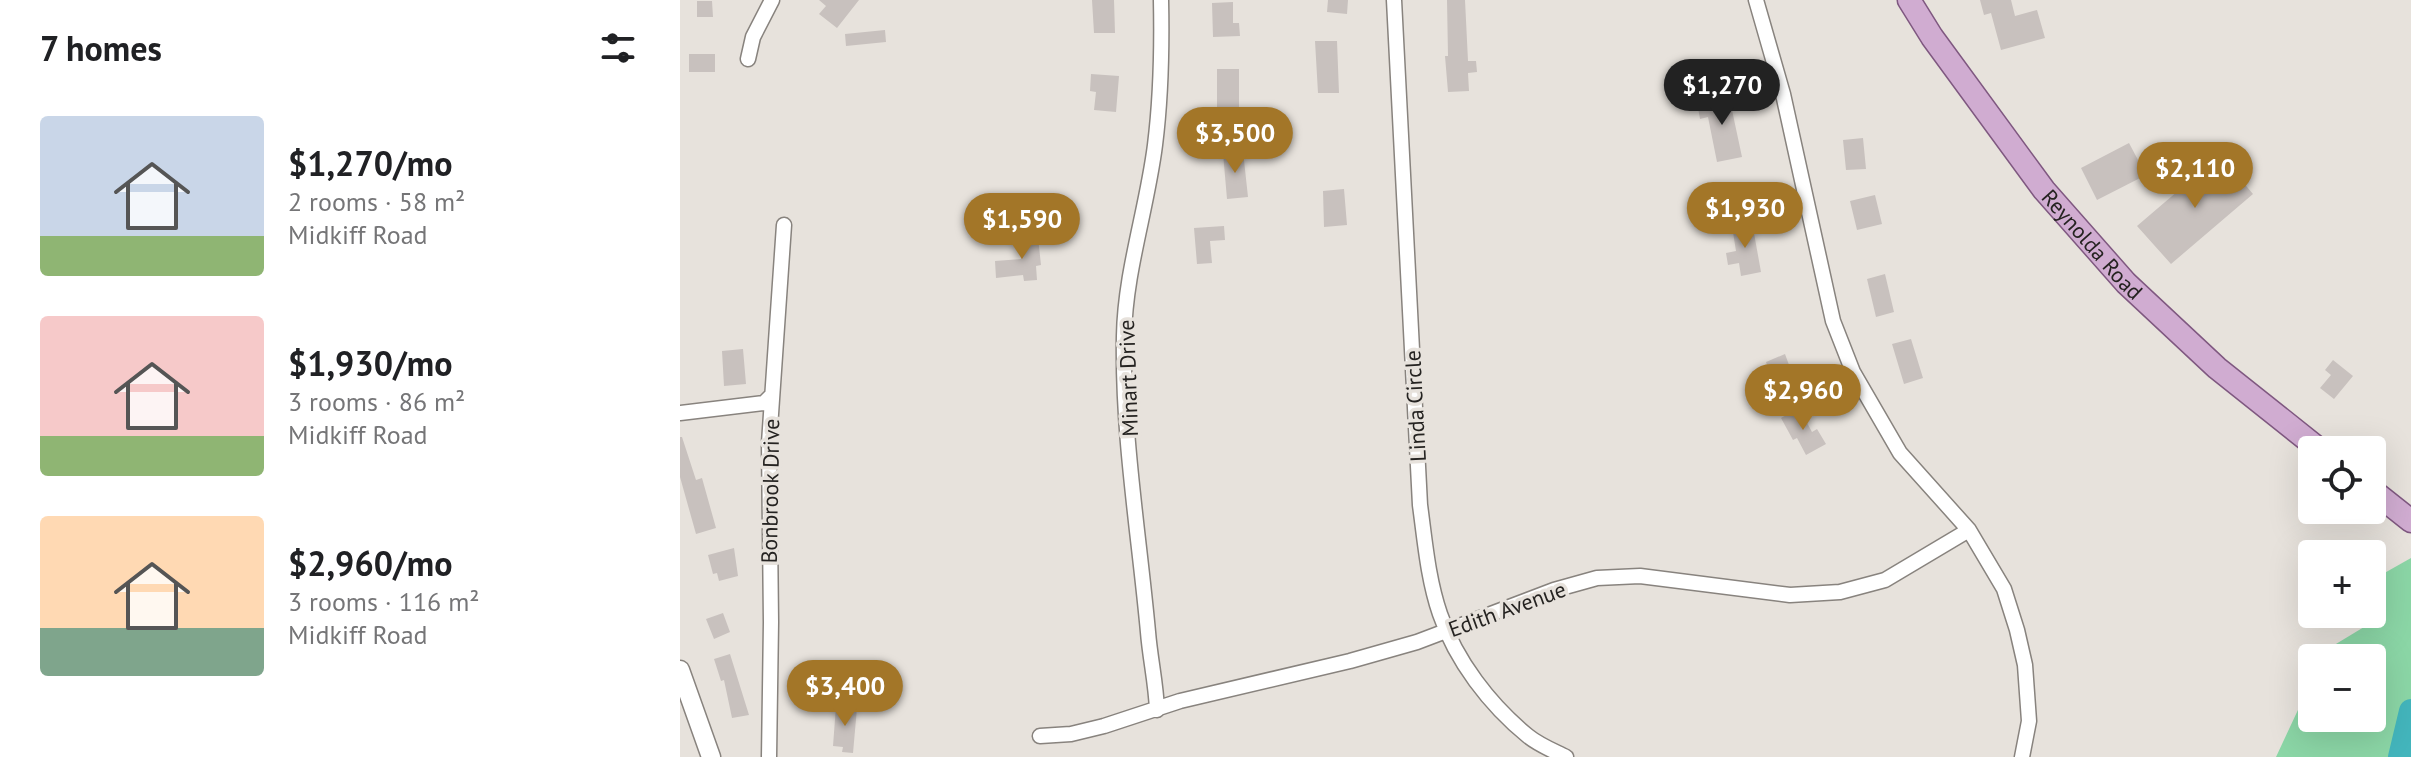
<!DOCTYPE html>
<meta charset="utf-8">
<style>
body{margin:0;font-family:"PT Sans",sans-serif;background:#f2f2f2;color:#202124;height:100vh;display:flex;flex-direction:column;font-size:30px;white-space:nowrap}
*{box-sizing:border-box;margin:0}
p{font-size:26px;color:#757577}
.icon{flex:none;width:44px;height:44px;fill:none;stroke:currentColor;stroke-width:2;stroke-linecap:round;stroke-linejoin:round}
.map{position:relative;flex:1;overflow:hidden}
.panel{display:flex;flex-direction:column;background:#fff;width:680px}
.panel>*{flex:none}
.fabs{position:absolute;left:1618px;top:436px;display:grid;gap:16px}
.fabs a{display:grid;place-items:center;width:88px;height:88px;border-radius:8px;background:#fff;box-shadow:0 8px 32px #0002;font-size:40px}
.price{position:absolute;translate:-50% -68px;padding:0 18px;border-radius:28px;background:#a37628;color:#fff;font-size:26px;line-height:52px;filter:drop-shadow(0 2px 4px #0008)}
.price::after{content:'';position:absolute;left:50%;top:48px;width:24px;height:18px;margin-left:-12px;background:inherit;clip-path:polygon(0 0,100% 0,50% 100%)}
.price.current{background:#222;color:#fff}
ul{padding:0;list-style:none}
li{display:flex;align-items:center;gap:24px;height:200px;padding:0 40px}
li span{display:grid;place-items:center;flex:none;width:224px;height:160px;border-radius:8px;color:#555}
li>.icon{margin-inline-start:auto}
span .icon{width:96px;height:96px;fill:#fffc;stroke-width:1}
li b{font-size:34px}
h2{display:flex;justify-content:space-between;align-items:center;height:96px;padding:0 40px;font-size:34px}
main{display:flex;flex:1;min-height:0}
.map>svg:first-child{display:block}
</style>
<main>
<section class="panel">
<h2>7 homes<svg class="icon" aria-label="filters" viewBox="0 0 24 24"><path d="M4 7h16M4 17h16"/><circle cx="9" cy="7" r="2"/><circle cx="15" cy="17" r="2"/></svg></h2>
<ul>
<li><span style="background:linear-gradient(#c9d6e8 75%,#8fb573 0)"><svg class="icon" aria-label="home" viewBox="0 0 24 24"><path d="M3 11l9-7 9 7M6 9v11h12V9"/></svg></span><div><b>$1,270/mo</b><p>2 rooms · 58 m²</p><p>Midkiff Road</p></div></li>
<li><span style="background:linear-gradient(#f6c9c9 75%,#8fb573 0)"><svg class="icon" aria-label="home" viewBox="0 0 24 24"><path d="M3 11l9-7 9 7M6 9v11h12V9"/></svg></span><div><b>$1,930/mo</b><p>3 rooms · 86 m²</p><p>Midkiff Road</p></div></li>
<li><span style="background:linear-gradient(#ffd9b3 70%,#7fa58c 0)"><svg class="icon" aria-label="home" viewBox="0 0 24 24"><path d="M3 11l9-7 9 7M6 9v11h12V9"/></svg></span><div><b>$2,960/mo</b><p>3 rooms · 116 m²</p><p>Midkiff Road</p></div></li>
</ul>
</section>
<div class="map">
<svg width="1731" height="757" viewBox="0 0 1731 757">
<rect width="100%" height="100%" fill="#e7e2dc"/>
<path fill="#8bd6a6" d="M1731,558v199h-135l36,-77v38h60v-60h-50l4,-8 38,-23 2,-13h6v-34z"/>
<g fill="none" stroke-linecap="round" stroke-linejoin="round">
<path stroke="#43b5bc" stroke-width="24" d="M1720,757l11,-46"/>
</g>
<path fill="#c8c1be" d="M139,0h40l-22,28 -18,-14 7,-8z
M412,0h22l1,33h-21z
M648,0h20l-1,14 -20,-2z
M767,0h18l3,61h8l1,11 -9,1 1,18 -21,1 -3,-36h3z
M1300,0h31l4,16 22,-6 8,28 -44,12 -10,-37 -7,2z
M17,1h15l1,16h-16z
M553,2v21h6l1,13 -27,1 -1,-34z
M205,30l1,12 -40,4 -1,-12z
M635,41h22l2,52h-21z
M9,54h26v18h-26z
M537,69h22v44h-22z
M411,74l28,2 -3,36 -22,-2 2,-18 -6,-1z
M1049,96l13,61 -25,5 -9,-45 -8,2 -3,-17z
M1183,138l3,31 -20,1 -3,-30z
M1449,143l17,32 -49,25 -16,-32z
M563,151l5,46 -21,2 -4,-46z
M1540,155l33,39 -82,70 -34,-38z
M664,189l3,36 -23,2 -1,-36z
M1195,195l7,29 -25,6 -7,-29z
M1072,222l9,50 -20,4 -2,-13 -11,2 -2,-12 10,-2 -4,-25z
M544,226l1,14 -15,1 2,22 -15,1 -3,-36z
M358,237l3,28 -5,1 1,14 -13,1 -1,-6 -27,3 -1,-17 26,-2 -3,-21z
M1205,274l9,38 -18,5 -9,-38z
M1231,339l12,39 -19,6 -12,-40z
M63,349l3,35 -22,2 -2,-35z
M1105,354l11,30 -20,7 -10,-29z
M1653,360l20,16 -19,23 -14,-11 11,-13 -6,-5z
M1119,408l13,24 5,-3 9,15 -20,11 -9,-17 -4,2 -12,-22z
M0,437h2l14,43 6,-2 14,50 -20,6 -16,-57z
M54,548l4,28 -19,5 -2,-8 -4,1 -5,-19z
M43,613l7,19 -16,7 -8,-20z
M50,654l19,61 -17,3 -8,-38 -3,1 -7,-22z
M156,706l21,2 -4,45 -11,-1 1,-5 -10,-1z"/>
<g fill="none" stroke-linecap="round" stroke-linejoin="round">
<g stroke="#88837e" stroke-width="17">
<path id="minor" d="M714,0l26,505c5,37 8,74 20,109 16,47 50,91 88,122 11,9 26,15 38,21
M1076,0l27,94 50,227 20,51 47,81 69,77 35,59 13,41 8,35 4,56 -7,36
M68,59l5,-22 19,-37
M0,413l84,-10 7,-7
M477,710c-1,-27 -7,-52 -9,-78 -9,-98 -26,-197 -24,-296 1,-64 23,-127 31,-191 6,-48 7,-97 6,-145
M360,736l31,-2 33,-8 76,-25 170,-40 67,-19 137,-52 43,-12 43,-2 150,19 50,-3 45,-12 84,-50
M89,757l2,-135 -2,-179 15,-218"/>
</g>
<g stroke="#88837e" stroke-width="21">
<path id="tertiary" d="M0,670l31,87"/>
</g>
<g stroke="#7f5880" stroke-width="25">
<g id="primary">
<path id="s1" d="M1229,0l23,37 112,153 82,93 91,85 103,82"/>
<path d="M1692,490l39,31"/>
</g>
</g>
<use href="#minor" stroke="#fff" stroke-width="14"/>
<use href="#tertiary" stroke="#fff" stroke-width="18"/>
<use href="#primary" stroke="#d0acd1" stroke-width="22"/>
</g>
<g text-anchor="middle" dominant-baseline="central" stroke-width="7" stroke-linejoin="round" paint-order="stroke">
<g font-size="22" fill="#252321" stroke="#e7e2dc">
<text stroke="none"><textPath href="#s1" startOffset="306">Reynolda Road</textPath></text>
<text transform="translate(448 378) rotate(-92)">Minart Drive</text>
<text transform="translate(735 406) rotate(-93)">Linda Circle</text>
<text transform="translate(90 491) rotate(-89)">Bonbrook Drive</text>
<text transform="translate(827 609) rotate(-20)">Edith Avenue</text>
</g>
</g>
</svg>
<div class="fabs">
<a><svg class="icon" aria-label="locate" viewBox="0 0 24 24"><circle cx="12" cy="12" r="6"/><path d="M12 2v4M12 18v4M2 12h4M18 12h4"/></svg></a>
<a>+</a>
<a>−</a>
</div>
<b class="price current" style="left:1042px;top:127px">$1,270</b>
<b class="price" style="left:555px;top:175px">$3,500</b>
<b class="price" style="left:1515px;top:210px">$2,110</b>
<b class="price" style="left:1065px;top:250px">$1,930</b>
<b class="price" style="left:342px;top:261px">$1,590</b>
<b class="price" style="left:1123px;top:432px">$2,960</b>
<b class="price" style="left:165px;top:728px">$3,400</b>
</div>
</main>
